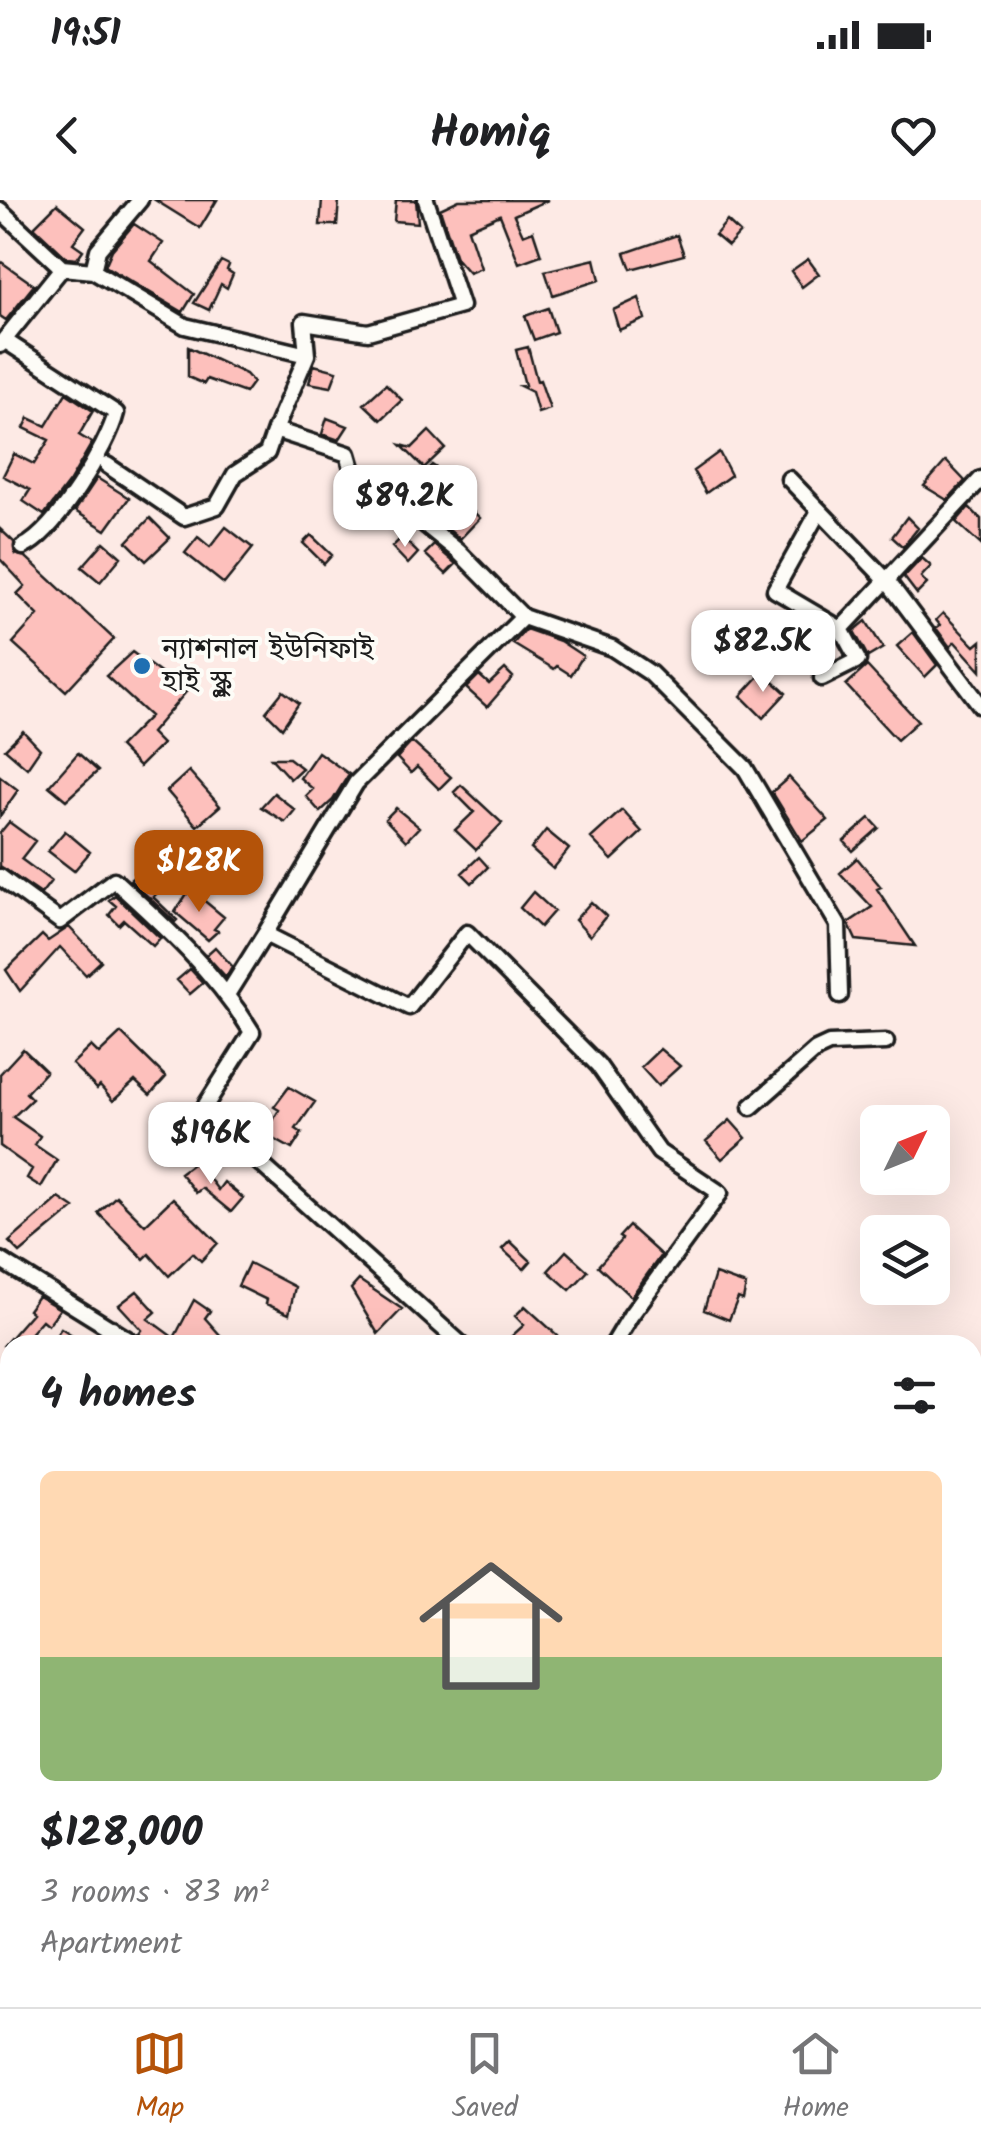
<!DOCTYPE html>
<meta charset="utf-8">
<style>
body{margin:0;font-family:Kalam,"Noto Sans Bengali",sans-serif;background:#f6f6f6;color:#202124;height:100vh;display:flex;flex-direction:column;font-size:38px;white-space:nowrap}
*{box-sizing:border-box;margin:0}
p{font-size:32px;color:#757577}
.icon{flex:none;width:55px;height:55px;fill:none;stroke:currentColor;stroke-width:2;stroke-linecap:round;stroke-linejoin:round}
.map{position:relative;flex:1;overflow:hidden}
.sheet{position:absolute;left:0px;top:1135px;width:982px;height:672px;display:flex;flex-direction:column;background:#fff;border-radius:30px 30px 0 0;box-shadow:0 10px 40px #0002}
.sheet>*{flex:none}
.needle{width:65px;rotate:47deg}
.tools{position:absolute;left:860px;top:905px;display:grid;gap:20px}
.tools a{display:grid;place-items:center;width:90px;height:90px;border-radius:15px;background:#fff;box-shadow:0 10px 40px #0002;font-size:50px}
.price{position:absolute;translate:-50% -85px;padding:0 22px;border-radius:20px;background:#fff;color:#222;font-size:32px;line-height:65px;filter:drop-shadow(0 2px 5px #0008)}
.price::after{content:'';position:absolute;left:50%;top:60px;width:30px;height:22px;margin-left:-15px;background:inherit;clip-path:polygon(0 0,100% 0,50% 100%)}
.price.selected{background:#b45309;color:#fff}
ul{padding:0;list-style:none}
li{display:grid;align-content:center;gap:20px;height:530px;padding:0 40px}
li span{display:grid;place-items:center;height:310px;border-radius:15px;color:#555}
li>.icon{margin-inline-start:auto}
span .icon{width:180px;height:180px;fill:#fffc;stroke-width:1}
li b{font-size:42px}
h2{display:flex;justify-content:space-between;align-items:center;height:120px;padding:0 40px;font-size:42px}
.status{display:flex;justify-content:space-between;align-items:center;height:70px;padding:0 50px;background:#fff;direction:ltr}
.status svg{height:28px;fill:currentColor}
header{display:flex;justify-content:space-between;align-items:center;height:130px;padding:0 40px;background:#fff;font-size:45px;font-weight:700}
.menu{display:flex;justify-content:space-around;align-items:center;height:140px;border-top:2px solid #e0e0e0;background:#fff;font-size:28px;color:#757577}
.menu a{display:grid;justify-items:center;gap:5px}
.menu .selected{color:#b45309}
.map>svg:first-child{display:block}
</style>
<div class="status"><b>19:51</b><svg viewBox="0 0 49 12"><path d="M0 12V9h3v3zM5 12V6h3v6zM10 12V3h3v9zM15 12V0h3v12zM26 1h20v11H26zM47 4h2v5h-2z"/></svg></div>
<header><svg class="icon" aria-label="back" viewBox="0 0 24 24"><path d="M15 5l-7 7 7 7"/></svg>Homiq<svg class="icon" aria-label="heart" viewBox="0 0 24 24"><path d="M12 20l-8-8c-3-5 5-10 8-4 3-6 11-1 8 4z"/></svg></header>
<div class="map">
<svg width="981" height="1807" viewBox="0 0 981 1807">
<rect width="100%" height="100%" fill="#fdeae5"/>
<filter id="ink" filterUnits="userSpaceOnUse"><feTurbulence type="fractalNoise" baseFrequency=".01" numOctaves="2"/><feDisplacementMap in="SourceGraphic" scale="20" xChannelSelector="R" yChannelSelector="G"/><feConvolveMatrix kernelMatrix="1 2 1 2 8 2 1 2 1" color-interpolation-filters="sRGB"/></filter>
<g filter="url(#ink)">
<path fill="#95d7f7" stroke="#658c9f" stroke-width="2.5" d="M307,1798h158l3,9h-164z"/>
<path fill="#fdc0bc" stroke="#1c1c1c" stroke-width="2.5" d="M155,0h62l-17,28z
M322,0h17l-2,25h-17z
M396,0h20l2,23 -24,-2z
M459,0h89l-34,15 9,20 10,-4 8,24 -22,8 -19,-48 -32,14 13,39 -12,5 -13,-15 -16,-49z
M57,4l28,23 -12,16 10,7 -6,9 -10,-1 -33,-31z
M727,21l13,12 -12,13 -13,-11z
M134,24l29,19 -12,18 43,33 -11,18 -78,-46 7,-16z
M677,35l7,20 -53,14 -6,-16z
M595,59l5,21 -47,15 -8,-24z
M808,59l11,15 -17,13 -11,-16z
M0,61l34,24 -28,35 -6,-4z
M221,61l8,4 -2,5 6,4 -6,14 -6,-4 -12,26 -15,-7z
M639,98l6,21 -26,11 -6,-20z
M548,108l8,24 -22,8 -9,-24z
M188,147l58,27 7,8 -8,11 -38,-14 -3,5 -16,-7z
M528,147l9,34 3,-1 10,29 -12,4 -6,-21 -12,-6 5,-1 -9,-35z
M314,165l23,6 -6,16 -22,-4z
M386,184l16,16 -21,20 -17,-16z
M66,193l27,18 -14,24 13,8 -22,38 -26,34 -21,-14 7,-11 -27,-14 11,-22 20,10 15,-24 -25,-12 5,-10 17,8z
M327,218l21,8 -9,14 -17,-6z
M429,231l16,17 -21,20 -23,-23 11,3z
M719,252l12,23 -25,18 -13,-22z
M946,261l19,20 -18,19 -23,-14z
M432,265l32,22 -8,8 24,23 -20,21 -53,-43 -1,-4z
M97,278l32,20 -23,32 -31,-19z
M969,307l12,12v26l-25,-23z
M907,317l11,11 -15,19 -11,-10z
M150,318l20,20 -24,23 -19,-19z
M226,327l27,21 -29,36 -39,-31 13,-16 12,10z
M0,329l14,13 1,12 11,3 88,82 -48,52 -53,-48 25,-28 -21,-21 8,-8 -25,-27z
M311,335l21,20 -8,9 -21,-21z
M402,337l16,16 -10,11 -16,-17z
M104,342l17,15 -21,25 -18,-15z
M434,345l22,19 -10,10 -21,-20z
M922,358l9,8 -10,11 6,7 -10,10 -13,-17z
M943,413l32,33 6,-5v30l-26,-29 -5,5 -14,-19 4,-3 -4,-5z
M866,421l17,27 -15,9 -14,-26z
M526,429l34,12 23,15 -12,19 -14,-9 -3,3 -41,-25z
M755,432l14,14 -19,17 -12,-15z
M913,432l24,33 -12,12 -28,-31z
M132,452l54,40 -35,41 11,11 -23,23 -20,-20 31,-31 -44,-40z
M867,466l51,55 -21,19 -51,-55z
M505,469l8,8 -26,30 -21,-19 13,-13 10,9z
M763,472l23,21 -23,25 -22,-22z
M283,491l16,12 -17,25 -16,-16z
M23,531l17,18 -13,19 -22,-19z
M412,542l39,35 -12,12 -22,-22 -6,6 -14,-15z
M318,552l31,22 -16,26 -13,12 -14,-16 7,-7 -13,-11z
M78,553l20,18 -32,29 -17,-14z
M271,558h18l13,10 -12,11z
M189,571l31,35 -23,20 -30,-35z
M0,576l18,14 -18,26z
M789,577l39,43 -26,21 -30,-49z
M461,585l41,38 -26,27 -21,-20 19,-18 -20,-20z
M274,593l21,17 -10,12 -24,-15z
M396,608l23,19 -13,14 -21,-22z
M622,610l20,22 -30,28 -21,-22z
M870,618l9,10 -26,23 -9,-10z
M9,622l26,19 -14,18 30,22 -10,13 -41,-28v-33z
M546,630l23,19 -16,20 -22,-20z
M65,631l25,21 -16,19 -26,-20z
M159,655l18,19 -24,23 24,23 -2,2 -45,-42z
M479,657l9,10 -16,16 -10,-10z
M857,658l24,29 -4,2 38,57 -59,-6 -8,-17 24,-16 -32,-34z
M190,689l34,28 -10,12 4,2 -10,9 -33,-28z
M533,692l21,19 -14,16 -20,-19z
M115,695l45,43 -7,8 -29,-26 -5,5 -10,-10 7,-9 -7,-6z
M591,702l15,14 -16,20 -15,-16z
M69,727l32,34 -15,14 -26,-28 -40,44 -14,-21 36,-35 6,6z
M215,747l17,19 -6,11 -20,-22z
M190,769l13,14 -13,11 -13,-14z
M121,833l45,44 -16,18 -15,-14 -22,20 -13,-15 -3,3 -25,-25 19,-18 8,8z
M23,849l23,22 -20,22 6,6 -19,18 27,19 -5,9 22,15 -16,27 -14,-9 5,-9 -32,-23v-72z
M660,849l20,17 -22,20 -17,-19z
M289,887l26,15 -19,27 6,4 -10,16 -27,-15 14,-24 -5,-3z
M730,920l16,18 -24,21 -16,-18z
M196,961l22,29 6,-8 19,16 -12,14 -29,-24 -6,5 -16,-20z
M116,996l29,29 28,-27 45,45 -17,18 -8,-8 -24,23 -20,-22 -5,5 -46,-46z
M59,998l15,10 -54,45 -11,-11z
M629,1026l32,29 -30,42 -33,-31 24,-27 -3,-2z
M510,1041l21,20 -7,8 -22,-20z
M566,1051l22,20 -18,19 -22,-19z
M249,1063l46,24 -6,27 -23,-10 1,-4 -29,-14z
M715,1074l31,11 -3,15 -5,-2 -9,22 -25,-10z
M359,1080l43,29 -24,25 -27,-45z
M137,1091l19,21 -8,7 26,19 20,-38 16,11 -5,7 24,27h-81l-9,-11 3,-4 -23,-25z
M38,1096l22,13 -12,16 -6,-5 -22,25h-16l28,-32 -4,-3z
M525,1106l32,29 -9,10h-46l22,-20 -9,-9z
M61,1128l27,17h-38z"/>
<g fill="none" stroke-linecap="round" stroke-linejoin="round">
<g stroke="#1c1c1c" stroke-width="21">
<path id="minor" d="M426,0l35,106 -93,26 -64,-10 3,33 -32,75 73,24 7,24 46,27 58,47 64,65 89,31 38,25 95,95 93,157 2,70
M0,10l62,58 31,3 92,55 122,29
M93,71l5,-21 42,-50
M4,140l112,73c-8,33 -61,120 -93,134
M0,145l62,-77
M107,265l77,52 33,-11 18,-32 32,-21 8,-23
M789,279l99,103 93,124
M819,311l-44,79 66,39 140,-150
M822,478l36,-18 -17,-31
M0,677l60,44 54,-41c52,47 101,92 138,152l-50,79 260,234
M265,734l91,-151 167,-166
M228,793l37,-59 144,73 58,-74 131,132 61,87 61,41 -89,122 -18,30
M751,907l65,-57 13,-6 57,-2
M0,1060l137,85
M101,1145l11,-17
M972,1449l9,2
M0,1728l10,-15
M674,1798l13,9
M871,1798l7,9
M556,1807l11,-9
M767,1807l7,-9"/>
</g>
<use href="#minor" stroke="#fdfcf7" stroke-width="14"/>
</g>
</g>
<circle fill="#1f6fb2" stroke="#fdfcf7" stroke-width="4" cx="142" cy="466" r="10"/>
<g text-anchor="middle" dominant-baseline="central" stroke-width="8" stroke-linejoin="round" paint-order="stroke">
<g font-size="28" fill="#1c1c1c" stroke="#fdfcf7" text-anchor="start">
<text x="162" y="450">ন্যাশনাল ইউনিফাই<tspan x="162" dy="32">হাই স্কুল</tspan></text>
</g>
</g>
</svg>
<div class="tools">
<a><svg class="needle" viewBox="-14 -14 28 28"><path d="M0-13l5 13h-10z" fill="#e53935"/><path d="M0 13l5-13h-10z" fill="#757577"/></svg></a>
<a><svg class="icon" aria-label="layers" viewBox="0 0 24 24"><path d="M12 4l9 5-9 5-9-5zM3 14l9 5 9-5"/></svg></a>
</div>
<b class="price" style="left:405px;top:350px">$89.2K</b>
<b class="price" style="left:763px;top:495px">$82.5K</b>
<b class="price selected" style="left:199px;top:715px">$128K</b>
<b class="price" style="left:211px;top:987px">$196K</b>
<section class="sheet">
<h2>4 homes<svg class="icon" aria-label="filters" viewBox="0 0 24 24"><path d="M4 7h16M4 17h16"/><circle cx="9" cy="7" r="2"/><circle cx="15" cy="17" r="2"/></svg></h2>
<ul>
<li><span style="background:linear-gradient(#ffd9b3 60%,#8fb573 0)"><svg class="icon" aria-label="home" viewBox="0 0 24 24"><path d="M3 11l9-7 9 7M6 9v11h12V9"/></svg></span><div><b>$128,000</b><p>3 rooms · 83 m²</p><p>Apartment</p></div></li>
</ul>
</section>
</div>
<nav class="menu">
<a class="selected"><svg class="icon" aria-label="map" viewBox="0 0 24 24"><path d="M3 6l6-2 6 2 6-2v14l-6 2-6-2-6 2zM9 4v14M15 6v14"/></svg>Map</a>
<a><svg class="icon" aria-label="saved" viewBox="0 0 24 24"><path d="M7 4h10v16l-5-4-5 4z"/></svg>Saved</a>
<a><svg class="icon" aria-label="home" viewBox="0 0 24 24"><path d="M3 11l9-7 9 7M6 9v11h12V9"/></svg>Home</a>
</nav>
